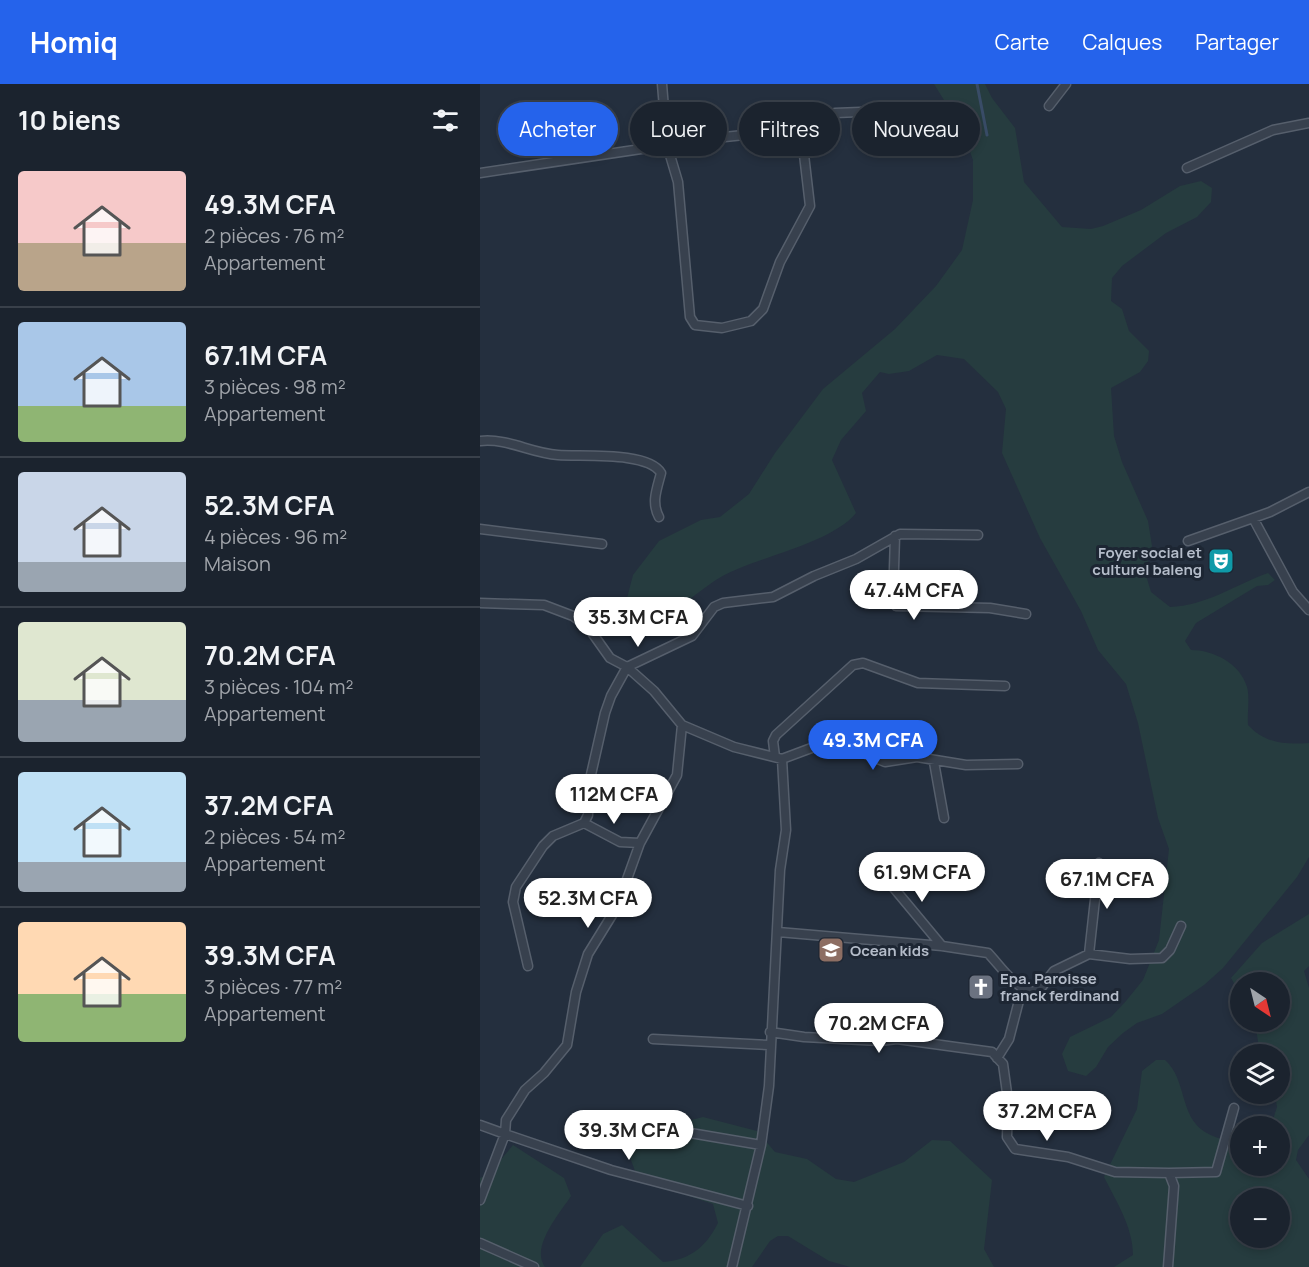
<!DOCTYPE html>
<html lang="fr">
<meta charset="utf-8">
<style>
body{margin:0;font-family:Manrope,sans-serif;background:#242b36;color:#f1f3f6;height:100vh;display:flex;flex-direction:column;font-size:22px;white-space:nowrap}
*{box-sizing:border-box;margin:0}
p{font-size:20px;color:#a0a4aa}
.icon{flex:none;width:33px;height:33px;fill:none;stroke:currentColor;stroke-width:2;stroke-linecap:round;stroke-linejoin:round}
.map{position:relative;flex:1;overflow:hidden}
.panel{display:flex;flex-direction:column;background:#1b232e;width:480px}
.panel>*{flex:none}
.top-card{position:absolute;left:18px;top:18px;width:570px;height:54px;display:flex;gap:12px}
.needle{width:39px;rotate:145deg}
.fabs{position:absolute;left:750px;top:888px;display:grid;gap:12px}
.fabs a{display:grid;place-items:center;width:60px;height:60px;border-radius:50%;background:#1b232e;box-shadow:0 3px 9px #0003,0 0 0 2px #39404a;font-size:30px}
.price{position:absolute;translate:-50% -51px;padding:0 14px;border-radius:21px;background:#fff;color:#222;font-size:20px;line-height:39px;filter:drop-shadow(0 2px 3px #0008)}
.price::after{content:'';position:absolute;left:50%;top:36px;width:18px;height:14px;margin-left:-9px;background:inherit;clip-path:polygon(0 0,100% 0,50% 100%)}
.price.current{background:#2563eb;color:#fff}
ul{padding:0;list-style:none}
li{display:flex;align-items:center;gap:18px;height:150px;padding:0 18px}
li+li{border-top:2px solid #39404a}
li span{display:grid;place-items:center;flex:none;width:168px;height:120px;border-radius:6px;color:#555}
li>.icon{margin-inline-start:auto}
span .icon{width:72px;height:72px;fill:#fffc;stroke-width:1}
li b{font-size:26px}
h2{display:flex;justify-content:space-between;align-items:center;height:72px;padding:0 18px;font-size:26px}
.chip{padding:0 21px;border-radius:27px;background:#1b232e;box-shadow:0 3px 9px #0003,0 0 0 2px #39404a;font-size:21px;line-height:54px}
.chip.current{background:#2563eb;color:#fff}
header{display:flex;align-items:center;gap:36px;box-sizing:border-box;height:84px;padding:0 30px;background:#2563eb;color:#fff}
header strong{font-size:28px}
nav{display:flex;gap:33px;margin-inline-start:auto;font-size:21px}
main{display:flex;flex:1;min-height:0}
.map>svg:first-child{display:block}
</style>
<header>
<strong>Homiq</strong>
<nav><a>Carte</a><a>Calques</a><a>Partager</a></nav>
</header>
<main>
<section class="panel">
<h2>10 biens<svg class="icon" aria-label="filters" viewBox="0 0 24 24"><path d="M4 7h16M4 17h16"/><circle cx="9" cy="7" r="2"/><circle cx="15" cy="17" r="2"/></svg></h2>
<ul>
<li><span style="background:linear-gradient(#f6c9c9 60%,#b9a48a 0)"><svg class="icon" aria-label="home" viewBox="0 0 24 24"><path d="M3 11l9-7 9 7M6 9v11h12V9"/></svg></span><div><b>49.3M CFA</b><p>2 pièces · 76 m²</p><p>Appartement</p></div></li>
<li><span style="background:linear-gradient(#a9c7e8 70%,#8fb573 0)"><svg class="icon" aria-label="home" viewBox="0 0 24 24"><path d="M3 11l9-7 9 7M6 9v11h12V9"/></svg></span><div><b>67.1M CFA</b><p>3 pièces · 98 m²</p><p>Appartement</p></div></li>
<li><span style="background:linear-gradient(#c9d6e8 75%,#9aa5b1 0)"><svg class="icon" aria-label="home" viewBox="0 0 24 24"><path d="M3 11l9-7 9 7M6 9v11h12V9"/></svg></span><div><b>52.3M CFA</b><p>4 pièces · 96 m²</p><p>Maison</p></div></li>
<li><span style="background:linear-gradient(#dfe7d0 65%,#9aa5b1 0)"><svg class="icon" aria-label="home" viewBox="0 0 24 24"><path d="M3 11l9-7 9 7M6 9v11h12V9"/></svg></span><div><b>70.2M CFA</b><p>3 pièces · 104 m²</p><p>Appartement</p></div></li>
<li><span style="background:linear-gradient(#bfe0f5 75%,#9aa5b1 0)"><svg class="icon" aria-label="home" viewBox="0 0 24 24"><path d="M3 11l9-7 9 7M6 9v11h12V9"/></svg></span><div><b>37.2M CFA</b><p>2 pièces · 54 m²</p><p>Appartement</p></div></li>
<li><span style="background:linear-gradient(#ffd9b3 60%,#8fb573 0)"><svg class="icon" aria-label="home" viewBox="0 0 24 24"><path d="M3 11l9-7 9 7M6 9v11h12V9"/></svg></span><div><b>39.3M CFA</b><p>3 pièces · 77 m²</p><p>Appartement</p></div></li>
</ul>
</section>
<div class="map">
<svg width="829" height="1183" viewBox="0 0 829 1183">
<rect width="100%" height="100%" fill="#242f3e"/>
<path fill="#263c3f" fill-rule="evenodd" d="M454,0h51l7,14 23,30 9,54 38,45 29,2 12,-3 38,-16 39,-24 21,-5 11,7 -1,14 -14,15 -31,16 -44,33 -10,12 -1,23 11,8 7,22 20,20 -1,10 -8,11 -29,16 3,48 8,26 26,59 4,25 -7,26 6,20 19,15c35,-1 65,-22 98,-34l7,7 -7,5 -11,1 -61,37 -11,18 6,9c22,0 49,13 56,37 3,10 0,27 1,38 17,18 36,20 61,18v114l-12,20 -74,91 -19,17 -42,29 -25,9 -14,10 -15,14 -12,20 -10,9 -18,-5 -6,-17 8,-17 41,-20 15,-16 17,-21 16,-40 10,-91 -11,-31 -20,-95 -12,-39 -28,-34 -17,-39 -41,-73 -38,-85 4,-44 -8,-17 -34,-33 -27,-4 -28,16 -20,3 -9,-2 -18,21 4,18 -25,29 -9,20 24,53c-25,31 -100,44 -135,64 -21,12 -39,32 -62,39 -7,2 -16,0 -23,-1l-10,-13 7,-27 26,-34 42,-21 19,-3 29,-23 26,-41 48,-64 72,-60 41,-43 26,-36 11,-50v-40l-11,-31z
M829,830v52l-5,5 5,17v147l-11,15 -2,10 13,19v88h-195l19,-12c0,-28 -17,-54 -29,-78l33,-68 5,-38 14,-11h9c22,19 14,56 40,72 9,6 25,9 35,12v22h40v-40h-9l6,-19 -2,-13h5v-40h-20l-5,-32h25v-40h-40v11l-9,-15 31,-35zM760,1114h40v40h-40z
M223,1033l54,14 18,21 32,7 29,20 18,3 50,-20 28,-22 18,1 42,39 -8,69 10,18h-144l-21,-6 -41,-25h-10l-8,5 -18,26h-172l23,-33 19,-9 41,37c27,-2 43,-15 55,-39l-5,-19 -75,-25 -13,-35 16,-11z
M33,1061l51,33 7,18c-11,17 -41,51 -26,71h-65v-89l9,-4z"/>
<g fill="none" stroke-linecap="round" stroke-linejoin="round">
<path stroke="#394c67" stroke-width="3" d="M497,0l10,51"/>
<g stroke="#565f6c" stroke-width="11">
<path id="street" d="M182,0l5,61 11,37 12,135 5,8 27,3 29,-7 12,-12 17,-47 30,-56 -9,-77
M569,22l17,-22
M707,84l86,-38 36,-7
M0,89l235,-35 86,-9 34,-16 76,-3
M0,357c28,-3 50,12 78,14 23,2 90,-4 103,18 -4,16 -10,29 -2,44
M773,434l40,74 16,18
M0,445l122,15
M415,452l-2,65 3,5 94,2 36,6
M708,457l82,-29 39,-20
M0,519l64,2 29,11 15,11 22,31 17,9 27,24 28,34 52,22 48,12 32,-12 20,-2 15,2 36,15 32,-5 49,8 52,-1
M295,673l-2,-16 3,-6 77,-70 10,-2 55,20 87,3
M454,678l10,56
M104,739l36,19 20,1
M403,791l59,71
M298,848l164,14 46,7c14,15 24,32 44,39l8,-3 14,-18 35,-17 41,5 32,-1 8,-8 11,-24
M609,870l10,-91
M48,882l-15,-64 3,-15 27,-41 10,-10 31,-13 4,-8 2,-36 15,-66 6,-17 16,-29 65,-31 22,-29 9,-4 50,-6 41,-21 42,-17 44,-25 78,1
M290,948l34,5 76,4 17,-2 95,13 11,12 5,36 -1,37 8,12 53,8 47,15 54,1
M173,955l116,6
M517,974l12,-19 13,-50
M0,1041l25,9 1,-14 19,-30 19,-17 23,-28 9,-53 12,-38 29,-47 23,-64 37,-68 5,-50
M187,1045l94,16
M0,1116l25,-66 106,36 137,36
M0,1159l54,24
M252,1183l29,-122 8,-59 11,-216 6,-40 -4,-71
M688,1183l6,-81 -5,-13 47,-1 18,-64"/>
</g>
<use href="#street" stroke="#38414e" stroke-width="8"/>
</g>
<defs>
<g id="theatre-square" transform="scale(1.35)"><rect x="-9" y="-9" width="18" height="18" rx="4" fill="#0f9aa8" stroke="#1d2633"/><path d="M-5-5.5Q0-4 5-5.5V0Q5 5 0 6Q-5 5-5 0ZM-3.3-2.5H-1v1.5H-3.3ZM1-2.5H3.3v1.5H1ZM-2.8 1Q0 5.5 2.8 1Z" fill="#fff"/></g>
<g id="school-square" transform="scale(1.35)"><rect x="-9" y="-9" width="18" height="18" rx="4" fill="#8d6e63" stroke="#1d2633"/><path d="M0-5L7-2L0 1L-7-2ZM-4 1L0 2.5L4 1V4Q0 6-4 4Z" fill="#fff"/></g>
<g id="church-square" transform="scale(1.35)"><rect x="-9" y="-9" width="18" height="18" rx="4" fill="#6b7280" stroke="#1d2633"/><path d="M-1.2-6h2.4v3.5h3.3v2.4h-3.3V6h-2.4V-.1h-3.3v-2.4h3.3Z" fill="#fff"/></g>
</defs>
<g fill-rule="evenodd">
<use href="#theatre-square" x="741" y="477"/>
<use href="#school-square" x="351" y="866"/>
<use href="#church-square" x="501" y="903"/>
</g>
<g text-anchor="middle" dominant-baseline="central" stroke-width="6" stroke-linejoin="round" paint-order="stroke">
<g font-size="15" font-weight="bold" fill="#b4bcc9" stroke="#1d2633" text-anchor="start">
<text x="722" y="468" text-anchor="end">Foyer social et<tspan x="722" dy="17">culturel baleng</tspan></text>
<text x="370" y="866">Ocean kids</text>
<text x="520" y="894">Epa. Paroisse<tspan x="520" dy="17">franck ferdinand</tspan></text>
</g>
</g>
</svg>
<div class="fabs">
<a><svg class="needle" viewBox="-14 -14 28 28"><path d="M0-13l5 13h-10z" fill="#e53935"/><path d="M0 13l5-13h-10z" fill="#a0a4aa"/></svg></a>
<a><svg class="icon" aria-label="layers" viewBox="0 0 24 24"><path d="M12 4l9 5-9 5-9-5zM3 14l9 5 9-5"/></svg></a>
<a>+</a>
<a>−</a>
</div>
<b class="price" style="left:434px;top:537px">47.4M CFA</b>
<b class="price" style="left:158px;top:564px">35.3M CFA</b>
<b class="price current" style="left:393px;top:687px">49.3M CFA</b>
<b class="price" style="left:134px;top:741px">112M CFA</b>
<b class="price" style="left:442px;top:819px">61.9M CFA</b>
<b class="price" style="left:627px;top:826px">67.1M CFA</b>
<b class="price" style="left:108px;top:845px">52.3M CFA</b>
<b class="price" style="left:399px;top:970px">70.2M CFA</b>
<b class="price" style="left:567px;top:1058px">37.2M CFA</b>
<b class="price" style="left:149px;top:1077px">39.3M CFA</b>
<div class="top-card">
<a class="chip current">Acheter</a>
<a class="chip">Louer</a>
<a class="chip">Filtres</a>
<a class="chip">Nouveau</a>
</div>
</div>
</main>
